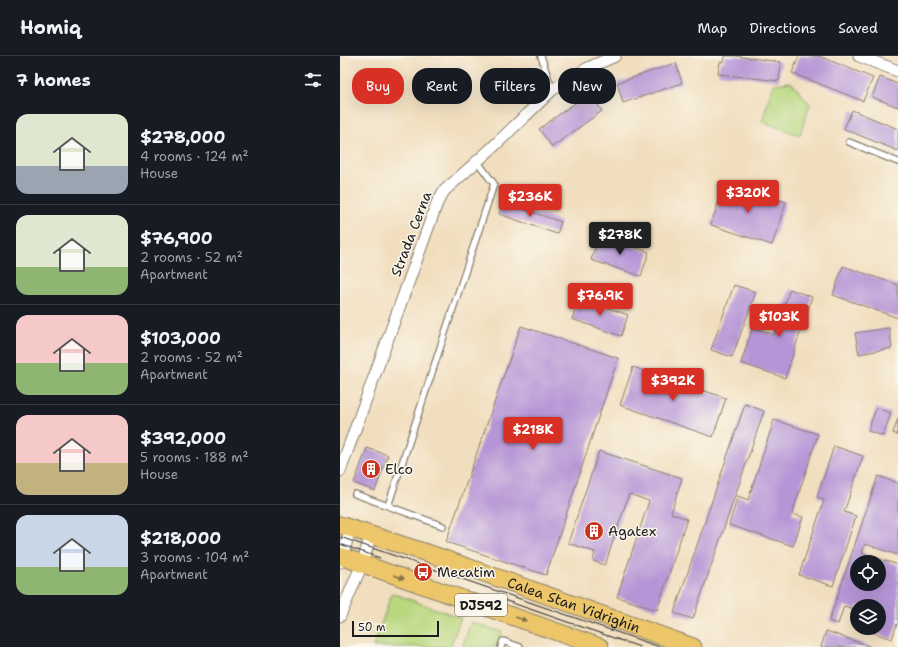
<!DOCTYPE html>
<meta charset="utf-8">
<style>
body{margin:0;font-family:"Shantell Sans",sans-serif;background:#242831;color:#f1f3f6;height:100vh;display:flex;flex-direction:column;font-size:15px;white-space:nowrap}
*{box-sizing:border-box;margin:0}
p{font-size:13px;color:#9ea1a6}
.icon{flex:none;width:22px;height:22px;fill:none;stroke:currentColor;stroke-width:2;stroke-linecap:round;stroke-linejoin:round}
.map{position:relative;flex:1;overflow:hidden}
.drawer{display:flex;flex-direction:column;background:#171b24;width:340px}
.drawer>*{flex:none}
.top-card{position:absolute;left:12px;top:12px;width:380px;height:36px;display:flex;gap:8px}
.fabs{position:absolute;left:510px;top:499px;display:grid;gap:8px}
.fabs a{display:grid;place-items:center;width:36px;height:36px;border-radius:50%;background:#171b24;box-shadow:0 4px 16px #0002;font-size:20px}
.scale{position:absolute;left:12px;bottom:10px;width:87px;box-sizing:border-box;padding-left:4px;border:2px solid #1c1c1c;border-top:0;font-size:11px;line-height:14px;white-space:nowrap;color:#1c1c1c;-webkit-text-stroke:3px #fbf7ec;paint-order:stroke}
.price{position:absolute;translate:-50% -34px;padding:0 9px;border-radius:4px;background:#d93025;color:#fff;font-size:13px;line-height:26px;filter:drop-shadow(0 1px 2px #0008)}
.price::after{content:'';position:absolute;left:50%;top:24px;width:12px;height:9px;margin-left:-6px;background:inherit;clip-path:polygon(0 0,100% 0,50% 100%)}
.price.selected{background:#222;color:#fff}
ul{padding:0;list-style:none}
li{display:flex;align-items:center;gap:12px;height:100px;padding:0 16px}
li+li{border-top:1px solid #363941}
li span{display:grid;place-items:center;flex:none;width:112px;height:80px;border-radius:12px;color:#555}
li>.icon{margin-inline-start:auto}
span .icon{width:48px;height:48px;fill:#fffc;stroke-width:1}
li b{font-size:17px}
h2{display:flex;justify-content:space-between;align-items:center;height:48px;padding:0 16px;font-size:17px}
.pill{padding:0 14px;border-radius:16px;background:#171b24;box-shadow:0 4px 16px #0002;font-size:14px;line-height:36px}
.pill.selected{background:#d93025;color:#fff}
header{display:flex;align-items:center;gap:24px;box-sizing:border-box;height:56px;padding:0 20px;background:#171b24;border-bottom:1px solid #363941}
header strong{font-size:19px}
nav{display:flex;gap:22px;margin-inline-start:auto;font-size:14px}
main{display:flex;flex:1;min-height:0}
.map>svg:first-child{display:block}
</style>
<header>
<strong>Homiq</strong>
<nav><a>Map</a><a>Directions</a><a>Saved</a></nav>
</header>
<main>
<section class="drawer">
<h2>7 homes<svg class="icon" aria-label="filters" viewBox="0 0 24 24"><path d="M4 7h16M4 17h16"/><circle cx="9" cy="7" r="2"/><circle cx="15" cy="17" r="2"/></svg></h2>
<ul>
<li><span style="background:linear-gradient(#dfe7d0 65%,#9aa5b1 0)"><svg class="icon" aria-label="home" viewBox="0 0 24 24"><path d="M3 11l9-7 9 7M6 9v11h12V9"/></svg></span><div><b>$278,000</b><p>4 rooms · 124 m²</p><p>House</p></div></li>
<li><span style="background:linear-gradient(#dfe7d0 65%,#8fb573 0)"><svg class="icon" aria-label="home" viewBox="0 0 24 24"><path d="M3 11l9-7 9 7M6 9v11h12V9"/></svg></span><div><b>$76,900</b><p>2 rooms · 52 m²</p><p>Apartment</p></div></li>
<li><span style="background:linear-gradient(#f6c9c9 60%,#8fb573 0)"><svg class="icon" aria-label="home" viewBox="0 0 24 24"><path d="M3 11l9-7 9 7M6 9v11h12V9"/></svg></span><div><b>$103,000</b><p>2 rooms · 52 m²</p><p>Apartment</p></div></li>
<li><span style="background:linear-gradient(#f6c9c9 60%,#c2b280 0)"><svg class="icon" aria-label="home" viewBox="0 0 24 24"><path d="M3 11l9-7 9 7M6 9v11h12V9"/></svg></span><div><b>$392,000</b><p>5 rooms · 188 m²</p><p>House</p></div></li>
<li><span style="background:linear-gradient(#c9d6e8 65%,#8fb573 0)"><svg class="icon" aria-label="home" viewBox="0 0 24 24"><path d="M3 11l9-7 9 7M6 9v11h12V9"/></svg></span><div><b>$218,000</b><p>3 rooms · 104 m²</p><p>Apartment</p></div></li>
</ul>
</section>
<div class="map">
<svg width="558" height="591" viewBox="0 0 558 591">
<rect width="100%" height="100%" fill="#fbf7ec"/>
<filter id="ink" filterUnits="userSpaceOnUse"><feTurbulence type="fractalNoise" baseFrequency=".025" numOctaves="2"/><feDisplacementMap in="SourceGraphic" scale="8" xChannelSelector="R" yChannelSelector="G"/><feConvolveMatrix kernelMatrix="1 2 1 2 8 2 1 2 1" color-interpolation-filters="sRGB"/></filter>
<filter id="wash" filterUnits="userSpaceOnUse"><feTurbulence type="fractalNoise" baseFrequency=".012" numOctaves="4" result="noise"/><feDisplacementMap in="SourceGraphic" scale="16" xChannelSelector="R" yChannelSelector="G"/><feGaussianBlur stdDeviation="0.9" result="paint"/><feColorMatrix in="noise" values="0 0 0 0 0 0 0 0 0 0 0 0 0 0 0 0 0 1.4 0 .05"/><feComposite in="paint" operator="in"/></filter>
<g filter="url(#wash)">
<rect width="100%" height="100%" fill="#f1debe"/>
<path fill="#b8d77e" stroke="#6a7a4d" d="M451,26l19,22 -10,31 -38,-13 11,-38z
M52,537l69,25 -11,29h-77z
M131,566l31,10 -5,15h-35z"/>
<g id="blocks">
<path fill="#b595d6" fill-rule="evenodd" d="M385,0h10l46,6 -2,19 -61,-7 2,-12h4z
M459,0h20l54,22 -10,23 -71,-28z
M336,7l6,20 -59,20 -6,-20z
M540,21l18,7v23l-26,-10z
M249,37l13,18 -50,36 -13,-18z
M512,54l46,19v22l-54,-22z
M385,126l61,20 -14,43 -61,-20z
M163,146l58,20 -4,12 -58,-20z
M259,180l50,16 -8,24 -50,-16z
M503,210l55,19v33l-65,-23z
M394,229l22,7 -24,65 -21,-7z
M450,233l22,8 -27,81 -44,-15 12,-36 21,8z
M240,242l48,17 -7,21 -49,-17z
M181,270l97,32 -72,217 -100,-33z
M549,272l3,20 -33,6 -4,-21z
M293,311l93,31 -13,39 -93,-32z
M405,348l19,7 -71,208 -19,-6z
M536,352l15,5 -8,23 -15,-5z
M558,363v16l-5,-2z
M434,364l44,14 -26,80 11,3 -10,29 -64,-21 9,-29 10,4z
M494,390l29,10 -19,56 12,4 -23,70 -34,-11 25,-75 -7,-3z
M27,392l21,7 -13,36 -21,-8z
M259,395l83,27 -11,35 16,6 -30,91 -40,-13 32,-96 -20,-7 -24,71 -12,-4 2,-9 -27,-9z
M538,420l20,7v72l-33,-11 -3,9 36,12v59h-1l-5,15 -33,-11h20v-22h-22v4l-13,-4 -6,18 -9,-3zM517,506h22v22h-22z
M486,575l46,16h-51z"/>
</g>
</g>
<g filter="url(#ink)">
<use href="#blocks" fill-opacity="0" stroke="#867d6d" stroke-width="1"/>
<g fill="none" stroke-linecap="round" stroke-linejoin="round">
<g stroke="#867d6d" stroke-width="8">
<path id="service" d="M201,0l11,34
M509,86l49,20
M15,438l88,32
M48,450l106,-322 -17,-23
M161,591l2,-6 17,6"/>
</g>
<g stroke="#867d6d" stroke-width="13">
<path id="minor" d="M519,0l39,15
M0,415l97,-268 7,-12 49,-44 59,-57 36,-22 27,-12
M0,506l11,-34
M0,560l22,-52 9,-29"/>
</g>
<g stroke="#867d6d" stroke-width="19">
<g id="primary">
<path id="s1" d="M0,469l93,30 260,92"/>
<path d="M0,500l260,91"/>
</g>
</g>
<use href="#service" stroke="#fff" stroke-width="5.5"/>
<use href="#minor" stroke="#fff" stroke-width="11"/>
<use href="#primary" stroke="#ecc669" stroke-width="17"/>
<path stroke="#1c1c1c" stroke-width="1" d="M0,481l320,110
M0,488l40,14
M155,541l145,50"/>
</g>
<defs><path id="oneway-solid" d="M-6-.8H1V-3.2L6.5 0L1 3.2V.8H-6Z"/></defs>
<g fill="#847142">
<use href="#oneway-solid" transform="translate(59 521) rotate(19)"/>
<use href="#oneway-solid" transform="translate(181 563) rotate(19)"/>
</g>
</g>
<defs>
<g id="building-disc" transform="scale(1)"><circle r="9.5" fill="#c8321e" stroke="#fbf7ec"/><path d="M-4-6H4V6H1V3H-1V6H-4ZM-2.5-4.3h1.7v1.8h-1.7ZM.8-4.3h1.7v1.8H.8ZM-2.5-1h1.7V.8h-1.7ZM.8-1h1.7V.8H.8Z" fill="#fff"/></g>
<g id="bus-disc" transform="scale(1)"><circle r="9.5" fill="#c8321e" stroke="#fbf7ec"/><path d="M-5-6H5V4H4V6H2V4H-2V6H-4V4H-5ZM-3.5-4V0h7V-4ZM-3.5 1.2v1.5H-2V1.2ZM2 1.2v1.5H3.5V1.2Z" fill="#fff"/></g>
</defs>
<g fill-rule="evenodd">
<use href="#building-disc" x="31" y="413"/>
<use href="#building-disc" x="254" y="475"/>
<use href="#bus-disc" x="83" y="516"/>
</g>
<g text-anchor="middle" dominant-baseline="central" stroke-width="3" stroke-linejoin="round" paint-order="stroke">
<rect fill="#fbf7ec" stroke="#5f5e5a" stroke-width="1" x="115" y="538" width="52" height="22" rx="3"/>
<g font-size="13" font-weight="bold" fill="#1c1c1c">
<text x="141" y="549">DJ592</text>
</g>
<g font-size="14" fill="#1c1c1c" stroke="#fbf7ec">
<text transform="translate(71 178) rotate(-69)">Strada Cerna</text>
<text stroke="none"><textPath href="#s1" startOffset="247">Calea Stan Vidrighin</textPath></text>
</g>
<g font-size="14" fill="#1c1c1c" stroke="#fbf7ec" text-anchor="start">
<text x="45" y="413">Elco</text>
<text x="268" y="475">Agatex</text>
<text x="97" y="516">Mecatim</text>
</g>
</g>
</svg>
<div class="fabs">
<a><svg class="icon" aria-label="locate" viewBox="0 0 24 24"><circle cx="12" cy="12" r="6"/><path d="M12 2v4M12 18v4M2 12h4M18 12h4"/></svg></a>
<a><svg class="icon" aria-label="layers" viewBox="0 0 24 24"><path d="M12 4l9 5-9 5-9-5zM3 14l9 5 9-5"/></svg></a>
</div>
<div class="scale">50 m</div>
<b class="price" style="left:408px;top:158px">$320K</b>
<b class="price" style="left:190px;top:162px">$236K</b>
<b class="price selected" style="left:280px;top:200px">$278K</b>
<b class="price" style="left:260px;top:261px">$76.9K</b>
<b class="price" style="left:439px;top:282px">$103K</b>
<b class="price" style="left:333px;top:346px">$392K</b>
<b class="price" style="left:193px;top:395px">$218K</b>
<div class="top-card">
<a class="pill selected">Buy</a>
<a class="pill">Rent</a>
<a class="pill">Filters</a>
<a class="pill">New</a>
</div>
</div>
</main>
